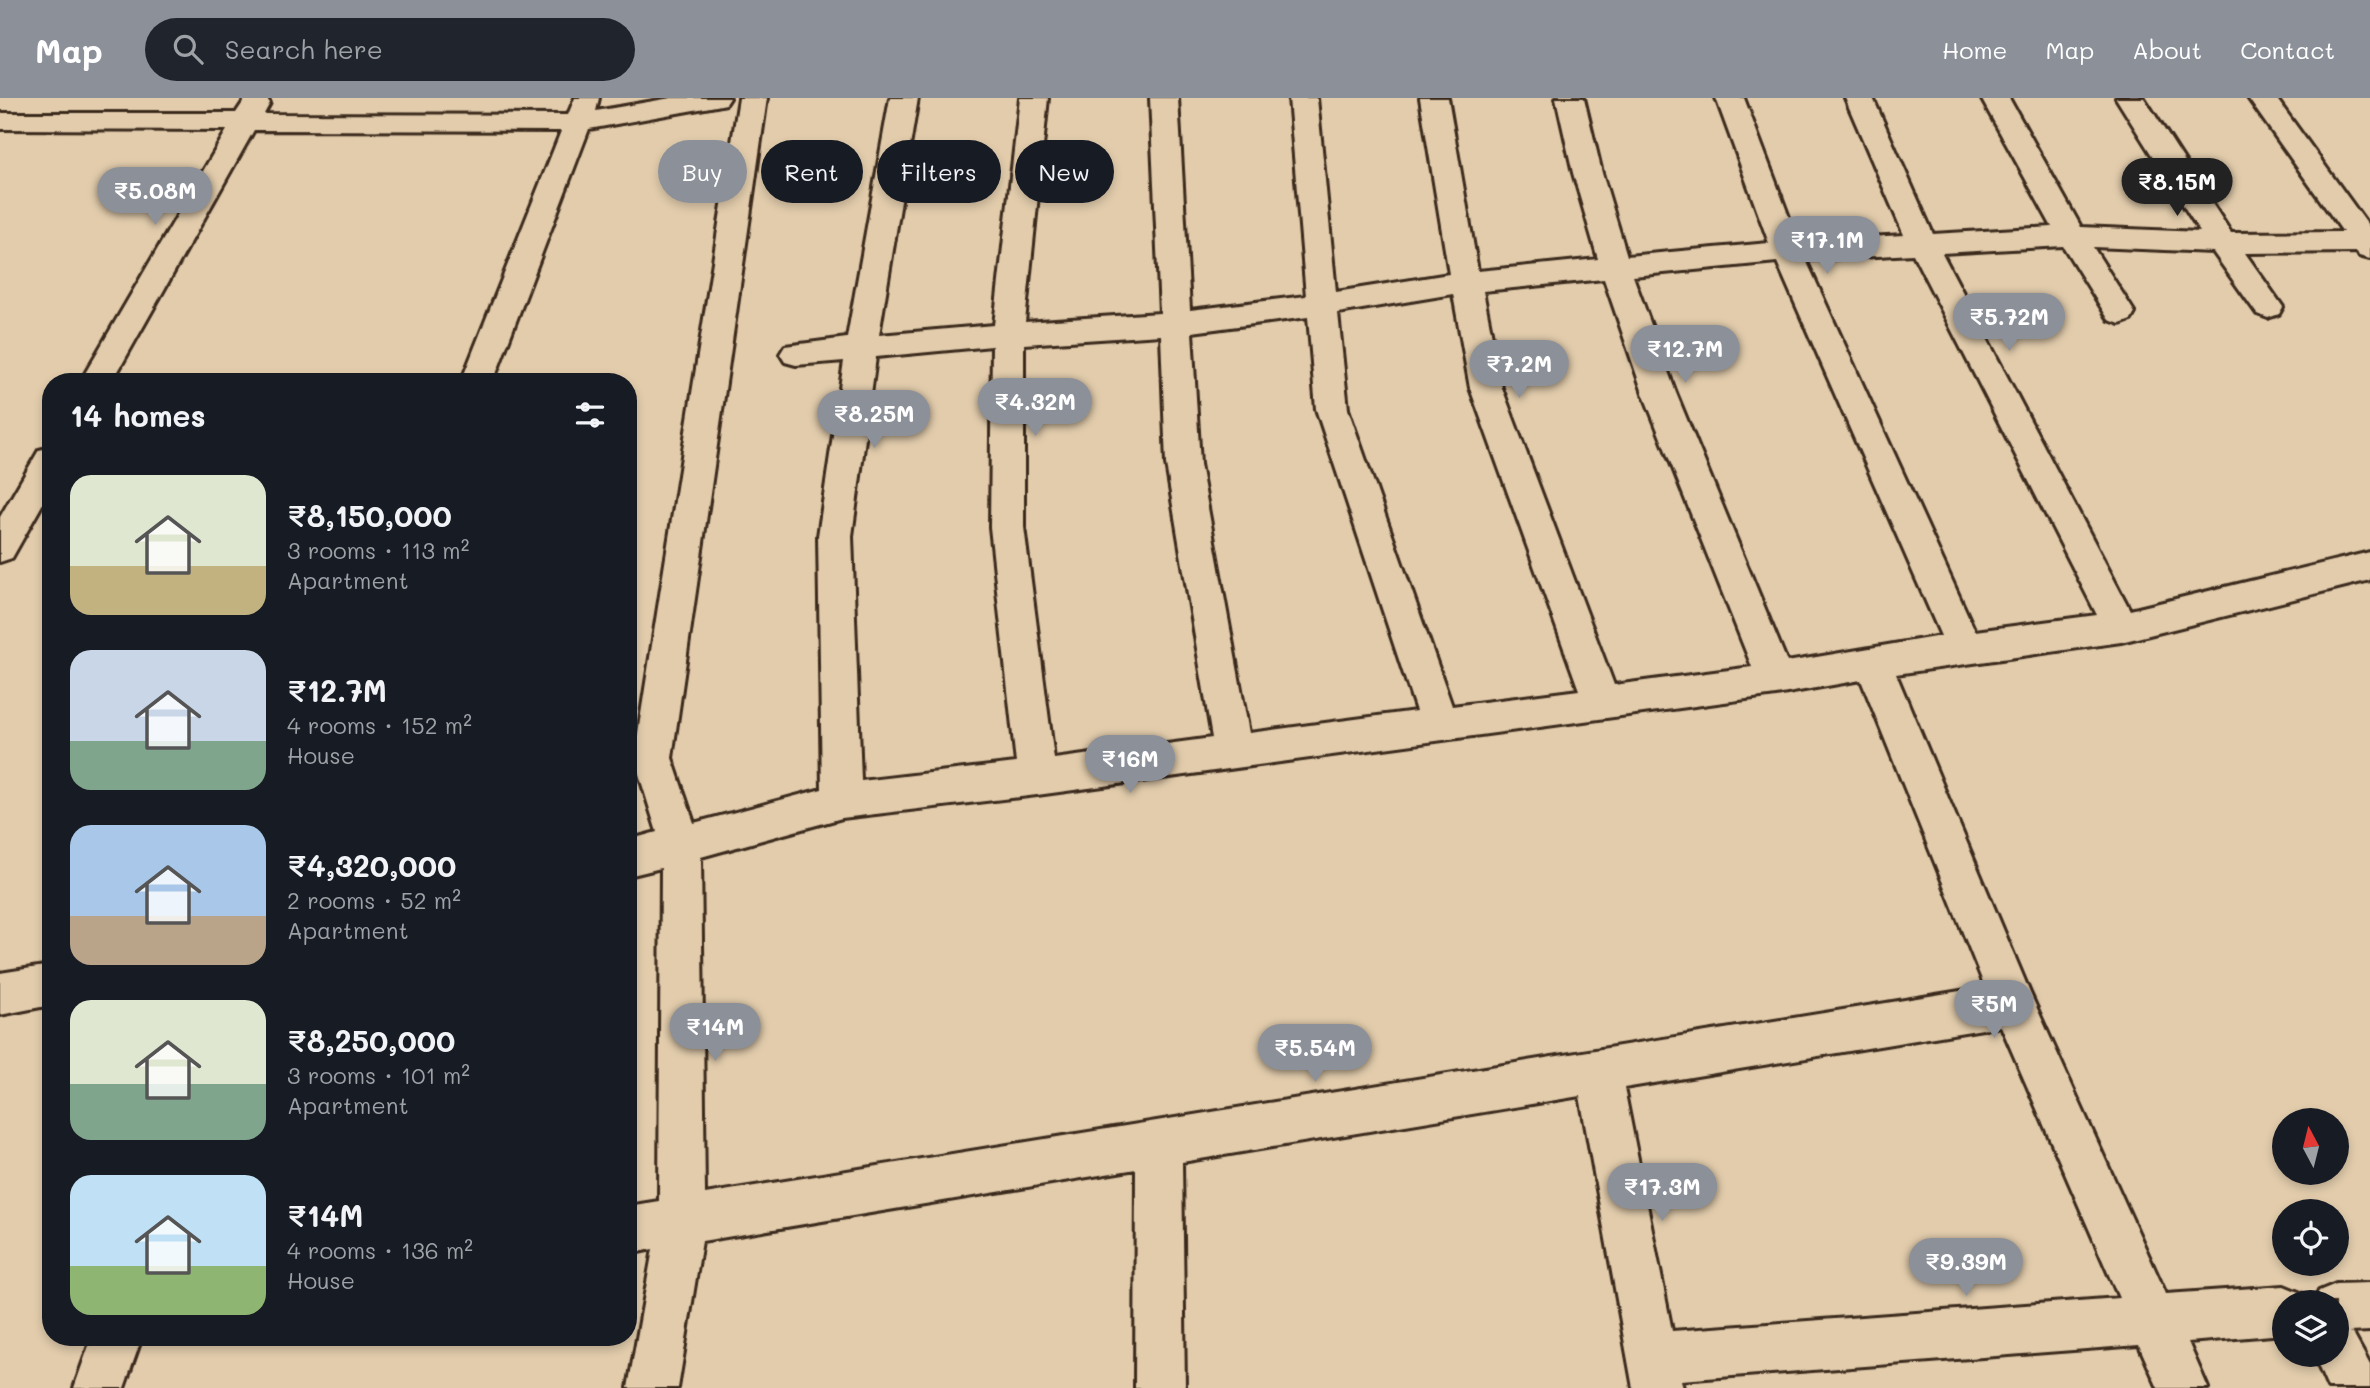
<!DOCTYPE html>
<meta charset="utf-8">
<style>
body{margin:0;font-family:Mali,sans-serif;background:#20242c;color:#f1f3f6;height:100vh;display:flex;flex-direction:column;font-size:26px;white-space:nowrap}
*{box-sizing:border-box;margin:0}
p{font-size:23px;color:#9ea1a6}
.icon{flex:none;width:38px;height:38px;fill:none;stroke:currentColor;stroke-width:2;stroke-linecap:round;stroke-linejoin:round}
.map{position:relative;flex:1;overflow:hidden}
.panel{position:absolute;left:42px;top:275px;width:595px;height:973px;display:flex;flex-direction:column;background:#171b24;border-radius:28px;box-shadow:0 4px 10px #0003}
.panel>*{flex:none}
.top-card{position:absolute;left:658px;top:42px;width:665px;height:63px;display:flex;gap:14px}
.needle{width:46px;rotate:353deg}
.controls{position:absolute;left:2272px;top:1010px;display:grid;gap:14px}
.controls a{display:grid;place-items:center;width:77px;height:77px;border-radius:50%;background:#171b24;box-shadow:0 4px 10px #0003;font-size:35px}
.price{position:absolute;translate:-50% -60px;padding:0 16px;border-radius:24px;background:#8c9099;color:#fff;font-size:23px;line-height:46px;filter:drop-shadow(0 2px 4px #0008)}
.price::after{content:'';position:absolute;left:50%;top:42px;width:21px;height:16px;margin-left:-10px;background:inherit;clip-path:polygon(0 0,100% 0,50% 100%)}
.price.on{background:#222;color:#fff}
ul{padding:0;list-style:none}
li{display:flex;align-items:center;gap:21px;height:175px;padding:0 28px}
li span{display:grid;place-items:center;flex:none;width:196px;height:140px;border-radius:21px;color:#555}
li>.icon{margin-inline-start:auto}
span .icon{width:84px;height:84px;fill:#fffc;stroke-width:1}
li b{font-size:30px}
h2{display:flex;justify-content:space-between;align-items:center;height:84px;padding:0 28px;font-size:30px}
.chip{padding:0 24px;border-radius:32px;background:#171b24;box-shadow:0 4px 10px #0003;font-size:24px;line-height:63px}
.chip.on{background:#8c9099;color:#fff}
header{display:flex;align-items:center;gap:42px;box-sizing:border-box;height:98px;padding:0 35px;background:#8c9099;color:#fff}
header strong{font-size:33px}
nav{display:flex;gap:38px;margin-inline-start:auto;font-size:24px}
.search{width:490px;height:63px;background:#20242c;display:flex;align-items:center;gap:18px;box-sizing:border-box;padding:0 24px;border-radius:38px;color:#9ea1a6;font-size:26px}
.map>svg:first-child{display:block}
</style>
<header>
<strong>Map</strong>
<div class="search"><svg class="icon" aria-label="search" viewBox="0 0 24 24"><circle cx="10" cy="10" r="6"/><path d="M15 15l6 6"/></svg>Search here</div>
<nav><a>Home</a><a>Map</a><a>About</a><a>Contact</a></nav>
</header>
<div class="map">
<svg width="2370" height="1290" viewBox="0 0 2370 1290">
<rect width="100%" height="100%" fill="#e2ccac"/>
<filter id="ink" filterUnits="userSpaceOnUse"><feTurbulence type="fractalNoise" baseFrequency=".0143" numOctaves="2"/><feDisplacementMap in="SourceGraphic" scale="14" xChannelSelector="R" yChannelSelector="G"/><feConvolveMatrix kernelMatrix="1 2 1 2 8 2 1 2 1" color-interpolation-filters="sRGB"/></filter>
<g filter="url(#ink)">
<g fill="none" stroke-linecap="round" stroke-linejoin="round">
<g stroke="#3b2a1e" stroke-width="6">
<path id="street" d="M246,0h20l4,5 -6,11 304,1 7,-17h24l-3,13 75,-13h59l-4,6 -10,2 -127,23 -96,253h-32l100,-251 -307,-1 -142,252h-32l147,-252 -227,-1v-16h236z
M739,0h28l-95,660 22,65 128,-34 -4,-253 26,-175 -48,4 -11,-3 -5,-8 5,-8 62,-8 43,-240h28l-39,237 115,-10 26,-227h28l-23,224 135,-9 -10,-215h28l12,212 116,-14 -17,-198h28l19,194 113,-18 -29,-176h28l30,173 120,-12 -25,-86 -17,-75h28l18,75 25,83 142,-13 -53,-145h28l54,143 106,-6 -59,-137h28l60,136 119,-7 -71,-129h28l72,129 119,5 -84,-134h28l87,135 112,-1 -95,-134h28l94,130v31l-11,-3 -2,-4 -112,1 38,54 -4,7 -11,4 -11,-4 -44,-62 -120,-5 42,66 -4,7 -11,4 -11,-4 -46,-74 -121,7 188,357 240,-58v28l-249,62 -225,32 134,319 136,301 118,-8 17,7 4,9h-21v32l-96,8 20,46h-50l-19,-43 -458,35 2,8h-50l-53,-292 -398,66 3,226h-50l1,-219 -434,72 -24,147h-50l25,-139 -25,5v-48l31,-5 2,-333 -33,8v-36l29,-8 -23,-74zM1913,156l184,361 -122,16 -169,-371zM1777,164l164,374 -154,26 -111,-269 -43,-117zM1604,181l39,114 109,274 -138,18 -112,-297 -19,-97zM1453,196l17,94 109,302 -127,16 -104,-297 -10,-96zM1308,219l8,92 100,302 -167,22 -49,-269 -8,-132zM1161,237l5,129 46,274 -158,21 -30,-232v-183zM992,248l-2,181 26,236 -155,18 -9,-245 24,-179zM1861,582l124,307 -1280,207 -4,-337 141,-39 195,-23 739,-100zM2001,928l118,272 -447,33 -48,-243z
M51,349v42l-39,69 -12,4v-45l39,-67z
M51,867v40l-51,10v-42z
M2370,1185v48l-21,1 4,2 17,31v23h-42l-15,-34h23v-52h-22l5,-11 17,-7z
M92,1239h50l-18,51h-50z"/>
</g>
<use href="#street" fill="#e2ccac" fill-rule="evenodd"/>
</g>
</g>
</svg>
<div class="controls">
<a><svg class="needle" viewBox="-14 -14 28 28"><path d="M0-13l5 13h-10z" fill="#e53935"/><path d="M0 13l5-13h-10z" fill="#9ea1a6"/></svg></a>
<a><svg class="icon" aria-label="locate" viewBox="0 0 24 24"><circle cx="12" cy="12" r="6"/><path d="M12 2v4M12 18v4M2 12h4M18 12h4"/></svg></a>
<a><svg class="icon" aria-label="layers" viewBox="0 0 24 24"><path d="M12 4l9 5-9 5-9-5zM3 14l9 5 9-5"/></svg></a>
</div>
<b class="price on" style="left:2177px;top:120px">₹8.15M</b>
<b class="price" style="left:155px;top:129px">₹5.08M</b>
<b class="price" style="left:1827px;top:178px">₹17.1M</b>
<b class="price" style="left:2009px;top:255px">₹5.72M</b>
<b class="price" style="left:1685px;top:287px">₹12.7M</b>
<b class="price" style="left:1519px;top:302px">₹7.2M</b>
<b class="price" style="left:1035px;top:340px">₹4.32M</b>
<b class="price" style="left:874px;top:352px">₹8.25M</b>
<b class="price" style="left:1130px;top:697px">₹16M</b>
<b class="price" style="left:1994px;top:942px">₹5M</b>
<b class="price" style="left:715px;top:965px">₹14M</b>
<b class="price" style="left:1315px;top:986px">₹5.54M</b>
<b class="price" style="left:1662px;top:1125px">₹17.3M</b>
<b class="price" style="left:1966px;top:1200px">₹9.39M</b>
<div class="top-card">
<a class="chip on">Buy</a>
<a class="chip">Rent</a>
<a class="chip">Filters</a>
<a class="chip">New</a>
</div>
<section class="panel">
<h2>14 homes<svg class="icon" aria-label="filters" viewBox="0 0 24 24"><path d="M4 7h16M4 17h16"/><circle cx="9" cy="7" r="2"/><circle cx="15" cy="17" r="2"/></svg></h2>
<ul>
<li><span style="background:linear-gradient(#dfe7d0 65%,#c2b280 0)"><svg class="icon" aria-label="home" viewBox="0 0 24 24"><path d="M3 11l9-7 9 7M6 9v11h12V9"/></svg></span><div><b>₹8,150,000</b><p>3 rooms · 113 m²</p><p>Apartment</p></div></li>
<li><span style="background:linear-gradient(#c9d6e8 65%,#7fa58c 0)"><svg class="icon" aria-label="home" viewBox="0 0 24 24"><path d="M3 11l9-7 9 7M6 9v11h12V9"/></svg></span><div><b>₹12.7M</b><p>4 rooms · 152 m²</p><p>House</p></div></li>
<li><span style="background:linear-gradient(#a9c7e8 65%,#b9a48a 0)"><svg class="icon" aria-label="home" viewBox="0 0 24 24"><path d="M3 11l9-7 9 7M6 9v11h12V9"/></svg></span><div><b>₹4,320,000</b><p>2 rooms · 52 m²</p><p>Apartment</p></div></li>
<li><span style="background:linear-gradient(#dfe7d0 60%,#7fa58c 0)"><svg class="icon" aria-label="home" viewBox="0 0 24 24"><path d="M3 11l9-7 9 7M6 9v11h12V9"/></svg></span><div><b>₹8,250,000</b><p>3 rooms · 101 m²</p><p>Apartment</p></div></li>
<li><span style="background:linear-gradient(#bfe0f5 65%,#8fb573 0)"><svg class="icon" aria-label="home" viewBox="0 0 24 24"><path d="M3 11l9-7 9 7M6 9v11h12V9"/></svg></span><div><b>₹14M</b><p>4 rooms · 136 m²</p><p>House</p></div></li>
</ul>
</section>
</div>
